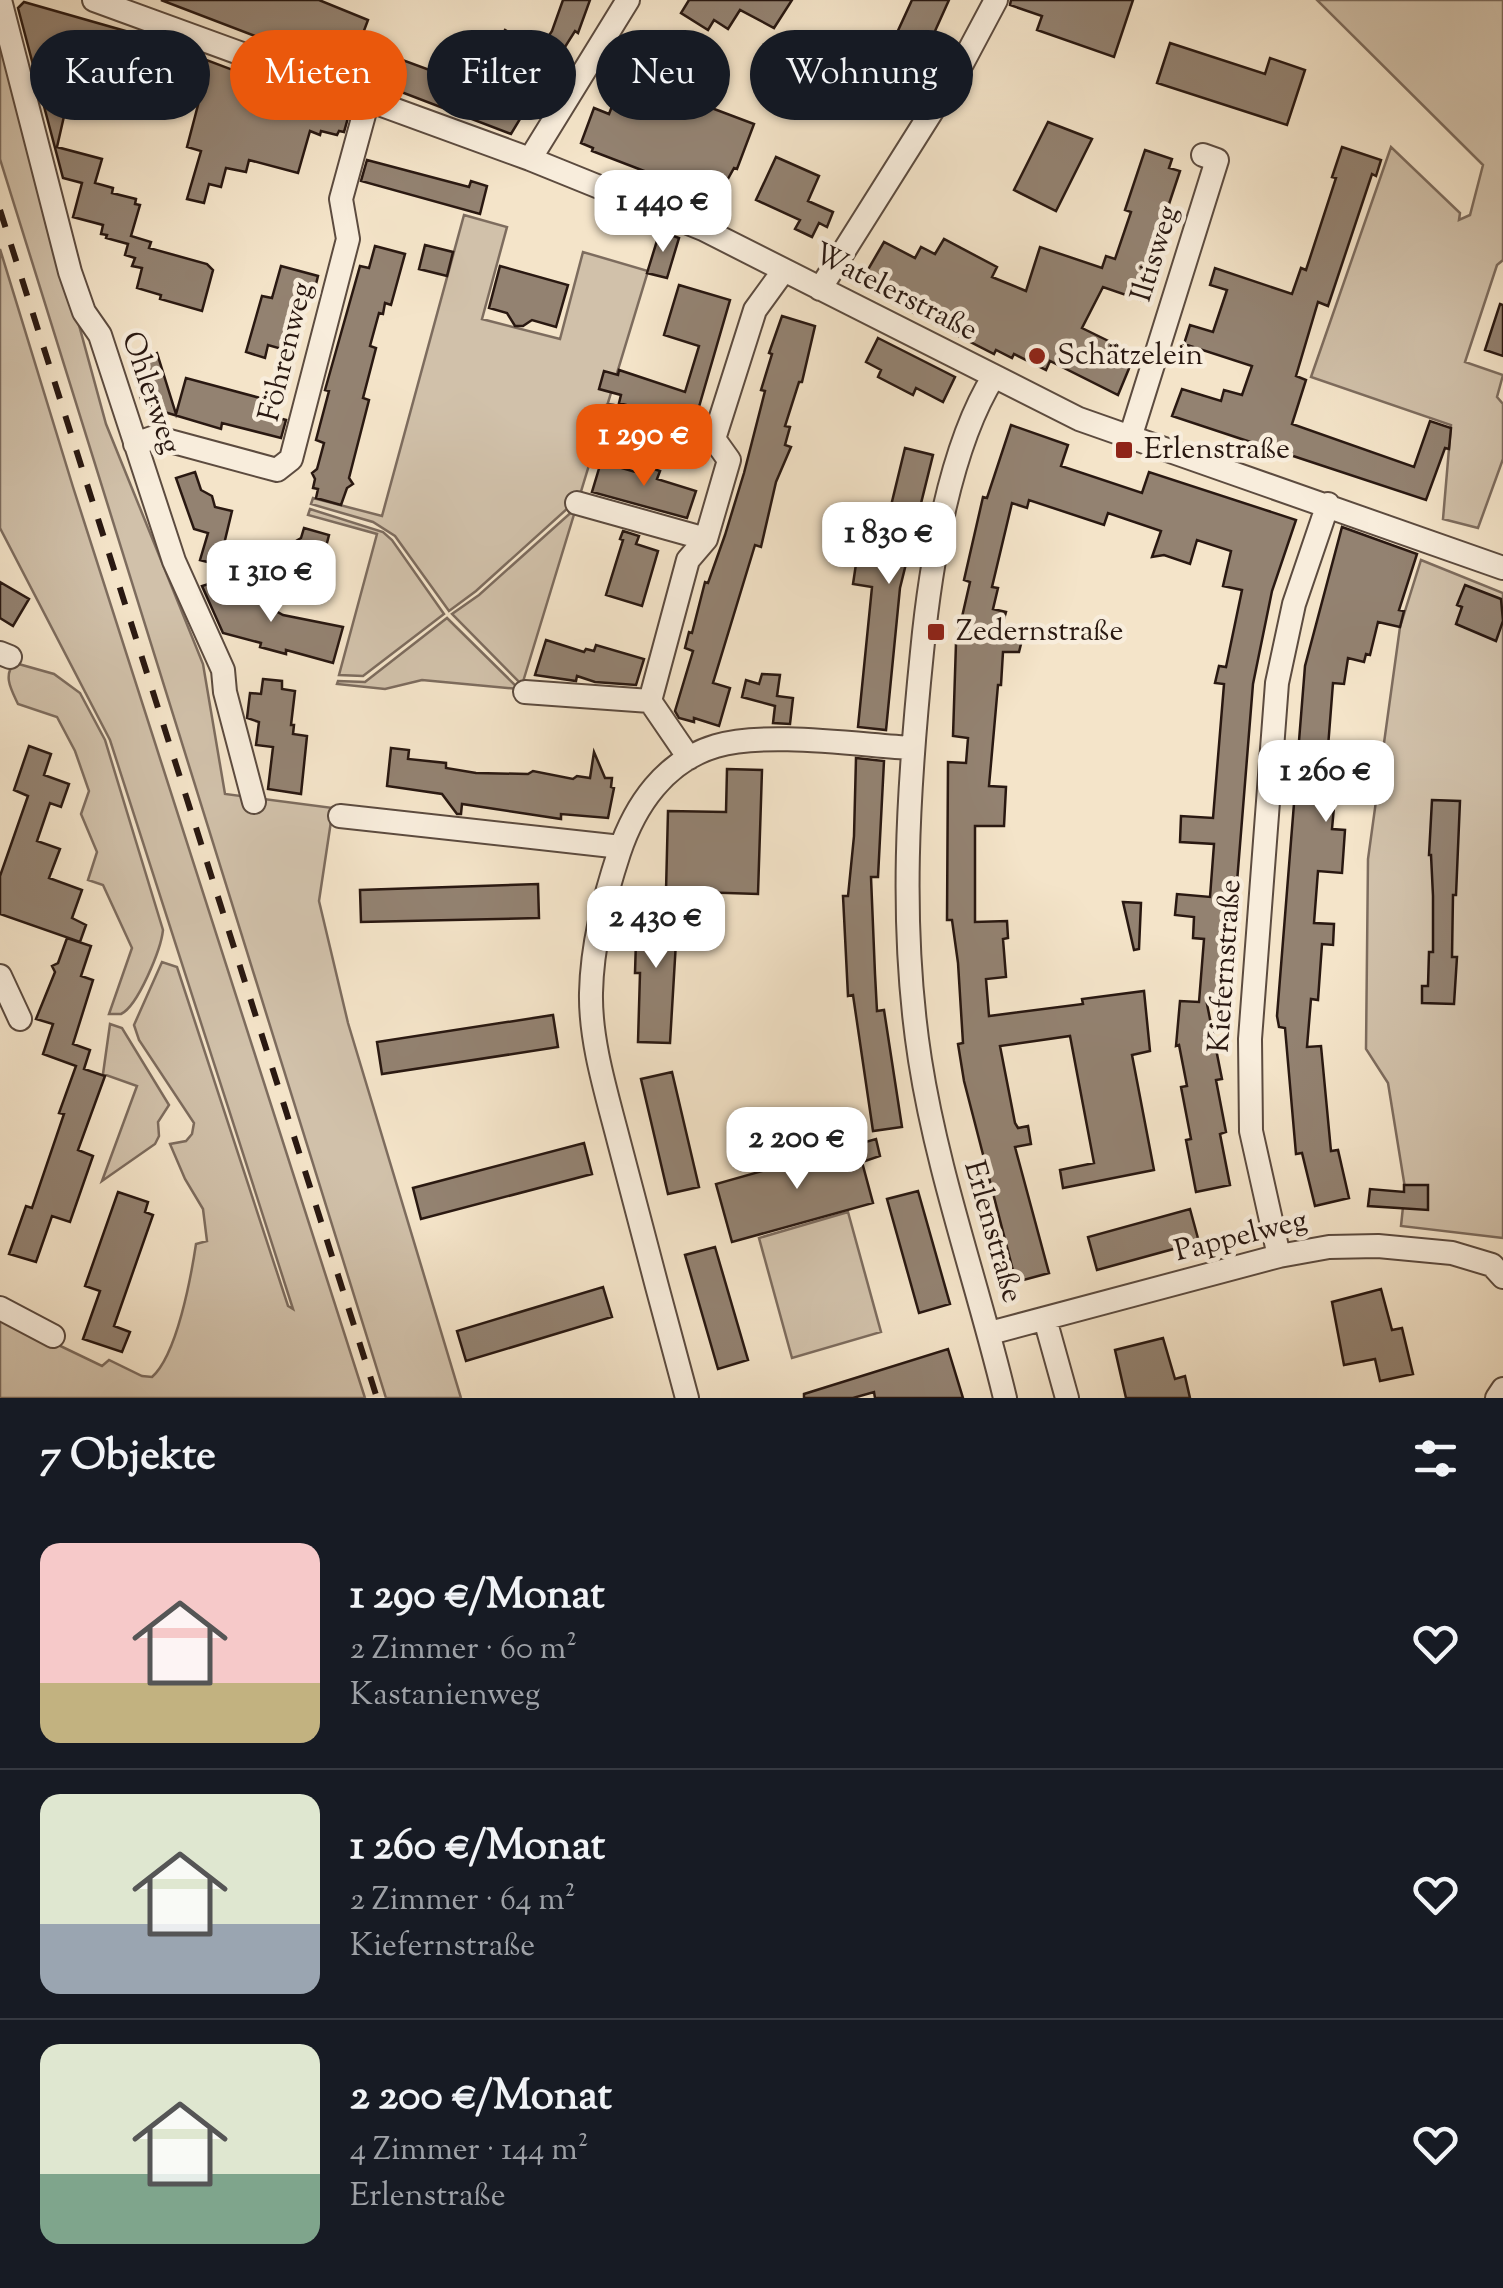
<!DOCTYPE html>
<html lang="de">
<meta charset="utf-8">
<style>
body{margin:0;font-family:"Sorts Mill Goudy",serif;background:#242831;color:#f1f3f6;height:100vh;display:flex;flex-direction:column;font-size:38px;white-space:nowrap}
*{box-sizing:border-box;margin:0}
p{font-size:32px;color:#9ea1a6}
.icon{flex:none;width:55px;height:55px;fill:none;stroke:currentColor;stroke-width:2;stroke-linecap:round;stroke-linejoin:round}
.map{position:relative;height:1398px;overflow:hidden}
.drawer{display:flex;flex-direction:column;background:#171b24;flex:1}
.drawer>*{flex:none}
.hud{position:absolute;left:30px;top:30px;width:1000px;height:90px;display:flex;gap:20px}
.price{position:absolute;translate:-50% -85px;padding:0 22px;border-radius:20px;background:#fff;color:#222;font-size:32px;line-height:65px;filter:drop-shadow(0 2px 5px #0008)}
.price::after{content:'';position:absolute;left:50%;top:60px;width:30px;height:22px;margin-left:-15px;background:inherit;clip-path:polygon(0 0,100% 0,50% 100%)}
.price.current{background:#ea580c;color:#fff}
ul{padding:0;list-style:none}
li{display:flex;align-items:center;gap:30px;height:250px;padding:0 40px}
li+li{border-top:2px solid #363941}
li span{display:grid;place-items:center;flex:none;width:280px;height:200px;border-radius:20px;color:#555}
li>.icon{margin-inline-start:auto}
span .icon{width:120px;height:120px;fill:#fffc;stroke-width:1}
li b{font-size:42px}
h2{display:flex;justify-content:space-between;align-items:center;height:120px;padding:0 40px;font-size:42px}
.tag{padding:0 35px;border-radius:45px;background:#171b24;box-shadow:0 2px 8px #0004;font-size:35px;line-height:90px}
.tag.current{background:#ea580c;color:#fff}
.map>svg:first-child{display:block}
</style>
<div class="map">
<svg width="1503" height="1398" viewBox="0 0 1503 1398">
<rect width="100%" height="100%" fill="#f4e4c9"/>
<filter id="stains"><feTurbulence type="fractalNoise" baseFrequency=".002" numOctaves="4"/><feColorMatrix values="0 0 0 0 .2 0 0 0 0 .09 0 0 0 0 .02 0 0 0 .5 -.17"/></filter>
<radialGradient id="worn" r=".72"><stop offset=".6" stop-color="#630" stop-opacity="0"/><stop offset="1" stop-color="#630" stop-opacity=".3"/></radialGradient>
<path fill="#d1c1aa" stroke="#7d6c5e" stroke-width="2.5" d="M1317,0h186v260l-6,5 -32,97 38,13 -6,22 6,7v55l-25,69 -35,-9 8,-94 -140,-48 80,-230 69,66 -1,7 11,-5 13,-50z
M0,24l11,52 95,348 97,240 22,130 108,14 -14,93 29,122 113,375h-75l-386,-1239z
M464,215l43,12 -25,92 78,20 23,-87 65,19 -69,227 -103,93 -27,20 -54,-75 -22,-14 -62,-18 2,-6 69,18z
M0,249l73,238 292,911h-365v-81l102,49 7,-6 33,16 10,1c25,-22 39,-100 44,-133l11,-3 -4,-32 -18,-30 -15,-35 16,-3 6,-7 2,-11 -55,-83 -5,-15 28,-63 15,5 111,339 5,3 -183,-569 -110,-212z
M576,508l-54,177 -70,-71 27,-19z
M310,509l73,23 9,8 52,74 -81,62 -24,-1 38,-141 -69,-19z
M1421,560l82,33v645l-102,-12 4,-38 -17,-105 -22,-34 2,-190 32,-232z
M447,618l72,71 -97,-9 -37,9 -48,-5 1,-3 27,1z
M15,663l39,11 26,19 25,47 58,190c-2,19 -25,76 -42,84h-12l23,-66 -29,-63 -15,-5 9,-28 -16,-38 8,-23 -14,-40 -18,-34 -39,-13c-6,-13 -16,-29 -3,-41z
M110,1024l12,4 47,77 -11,17 1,14 -4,8 -53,37 35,-95 -34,-12z
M848,1212l33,120 -89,26 -33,-120z"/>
<path fill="#938271" stroke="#291811" stroke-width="2.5" d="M161,0h158l49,20 -9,24 92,34 4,-9 21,9 29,-48 34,21 13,-20 11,-31h27l-12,33 -3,-2 -20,32 -5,-4 -20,31 5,4 -24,40z
M689,0h103l-18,28 -34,-18 -12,19 -14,-9 -6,10 -27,-17z
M912,0h37l-23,51 -30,-16z
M1011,0h122l-19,57 -77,-27 5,-14 -32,-11z
M24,2l119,34 206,78 -5,18 -5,-1 -2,4 -16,-4 -1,4 -10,-4 -12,42 -49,-13 -3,12 -20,-4 -5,19 -12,-3 -5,19 -17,-4 14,-48 -14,-4 11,-42 -39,-18 -8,31 -81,-28 -13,57 45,12 -7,24 18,5 -1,5 24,6 -1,5 5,1 -9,31 20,6 -2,6 58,16 6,6 -11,41 -42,-12 1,-4 -24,-7 5,-20 -10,-2 3,-8 -10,-3 3,-11 -22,-6 1,-3 -6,-1 2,-9 -30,-8 9,-34 -19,-5 -45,-170z
M1170,43l95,31 5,-16 35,12 -18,55 -130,-42z
M624,75l130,49 -17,45 -3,-1 -15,27 -14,-5 -1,4 -112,-43 1,-3 -12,-5 13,-35 15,6z
M1048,122l44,17 -36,72 -42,-21z
M1342,147l39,13 -5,16 -4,-2 -44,132 -10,-4 -22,74 10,4 -14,44 122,43 16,-46 21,7 -2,21 -4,-1 -19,52 -254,-84 10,-27 39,12 3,-11 18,5 10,-29 -68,-22 6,-19 23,7 14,-42 -17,-5 5,-17 77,26 9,-26 5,2 30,-92 -4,-1z
M1145,150l27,9 -3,9 11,3 -20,60 6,2 -17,51 5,1 -5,18 -46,-16 -21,41 53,26 -17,41 -68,-34 -4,9 -32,-16 -2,4 -16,-8 -2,4 -135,-69 25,-43 31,16 6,-11 14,7 9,-15 53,28 -5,10 34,14 14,-44 62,21 4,-12 9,3 16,-47 -6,-2z
M776,157l43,19 -11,25 25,11 -6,15 -8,-4 -7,14 -17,-8 5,-9 -44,-20z
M367,160l102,27 2,-6 16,5 -7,28 -119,-33z
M660,231l19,7 -12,40 -20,-5z
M425,245l28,7 -6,24 -28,-7z
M375,246l30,8 -14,51 -6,-2 -2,11 -4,-1 -9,33 6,2 -13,50 6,2 -20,78 4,6 -6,4 -6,17 -25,-7 2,-9 -5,-1 2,-9 -3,-6 5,-4 7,-26 -8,-3 13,-49 -4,-1 35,-124 9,2z
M281,266l37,10 -6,24 -8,-3 -15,54 -21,-6 -3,13 -19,-6 16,-56 10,2z
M500,266l68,19 -12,42 -24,-7 -9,6h-8l-8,-13 -18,-5z
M679,285l51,15 -36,124 -75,-21 2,-8 -22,-6 5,-18 14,4 1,-5 66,22 14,-46 -35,-11z
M1500,304l3,1v51l-18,-6z
M782,316l33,10 -13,56h-3l-14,44 5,1 -5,18 6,2 -15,35 -15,65 -6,-2 -42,138 17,5 -11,38 -25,-8v4l-15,-4 -4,-7 18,-60 -8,-3 4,-16 3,1 13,-51 3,1 17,-48 19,-62 21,-82 -4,-1 11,-36 -3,-1z
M878,338l77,39 -12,25 -27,-14 -3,7 -35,-18 3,-7 -15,-8z
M157,353l19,61 10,-36 89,24 -4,14 15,4 -5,18 -59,-15 -1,6 -70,-21 2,-15 -12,6 -11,-38z
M1011,425l57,20 -7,21 81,27 7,-21 147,48 -24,71 -19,93 -26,322 -20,-2 15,75 -6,1 10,52 -6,2 10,51 -34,7 -10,-52 5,-1 -10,-52 6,-1 -8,-41 -3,1 4,-45 19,1 5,-63 -11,-1 1,-21 -19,-2 2,-21 33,3 4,-53 -34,-2 1,-26 32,2 11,-134 -9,-1 4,-17 7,1 16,-77 -19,-4 8,-35 -34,-11 -7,24 -26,-9 -12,2 9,-26 -53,-18 -4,12 -75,-25 -2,8 -15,-5 -20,84 6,1 -5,21 13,3 -4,14 22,6 -5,20h-16l-2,33h-3l-9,101 17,1 -2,39h-29v96l32,-1 1,17 -5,1 3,38 -20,2 3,37 94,-12 -1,-5 62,-8 6,60 -18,4 22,115 -91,18 -3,-18 34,-7 -24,-127 -70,10 15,77 3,5 10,-2 3,18 -16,3 34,126 -33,9 -52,-201 -6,-37 5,-1 -5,-80 -6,-43h-5l1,-158 18,1 2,-25 -15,-2 3,-93 14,-61 -6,-2 19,-83 4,1z
M905,448l28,7 -33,133 -14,142 -28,-3 14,-140 -19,-3 3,-20 5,1 6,-21 14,3z
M601,462l38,11 3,-8 18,6 -3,8 39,12 -9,27 -95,-26z
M195,472l6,18 11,6 3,11 17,4 -13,54 -19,-5 8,-27 -14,-4 -18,-51z
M1342,527l75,27 -18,56 5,1 -4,16 -22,-5 -8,33 -4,-1 -2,8 -16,-4 -4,26 -11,-1 -7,90 11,1 -5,55 13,1 -3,43 -24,-2 -4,52 20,1 -1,21 -11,-1 -4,56 -7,-1 -4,48 14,-1 10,105 7,-1 11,48 -34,8 -13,-53 -6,1 -11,-126 -6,-1 -2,-11 28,-350z
M304,528l25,7 -8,31 -47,-12 27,-16z
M623,531l16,5 -3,8 22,7 -16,55 -36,-11 17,-55 -3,-1z
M228,578l6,18 31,9 18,10 60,12 -10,36 -47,-13v4l-26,-7 1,-4 -38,-10 -21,-47z
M0,582l29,17 -16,27 -13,-8z
M1465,585l36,14 2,22 -7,20 -40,-17 6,-17 -5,-2z
M546,640l38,12 2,-3 8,2 2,-6 48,14 -8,26 -41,-3 -18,-6 -1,5 -41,-6z
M762,674l18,1 -3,21 16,2 -3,26 -17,-1 2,-17 -33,-9 4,-17 13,4z
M263,679l19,2v8l13,2 -4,34h3l-1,9 14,2 -6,58 -33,-5 5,-42 -17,-2 3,-23 -12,-4 3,-25 11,1z
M29,746l22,8 -7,21 25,9 -8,23 -11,-4 -13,38 23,8 -11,29 33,12 -10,28 14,7 -6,17 -80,-28v-38l28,-80 -14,-6z
M391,748l18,2 -1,9 38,4v5l30,5 52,1 5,-3 40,8 4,-3 13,2 4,-26 11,26h7l-1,9 3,1 -6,30 -47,-4v5l-99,-15 -1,10h-4l-15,-20 -55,-8z
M856,758l28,3 -6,116h-7l4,97 2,37 7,-1 18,117 -29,4 -20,-136 -5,1 -5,-100h5l6,-60z
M727,769l35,1 -4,124 -92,-3 2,-80 58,1z
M1432,800l28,1 -4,94h-3l-1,62h5l-3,47 -32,-1v-17h6l1,-34h4v-56l-2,-41h-2z
M538,884l1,34 -178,4 -1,-32z
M1123,902l18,1 -2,46 -5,1z
M637,907l41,1 -8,135 -32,-1 2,-69h-5z
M67,938l24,8 -10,30 12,4 -20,64 17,6 -6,19 21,7 -27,74 15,6 -23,66 -18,-6 -16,46 -27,-8 17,-48 6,2 32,-94 -5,-1 17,-47 -33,-12 10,-30 -17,-5 19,-47 -3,-6 6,-3z
M553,1015l5,32 -176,27 -5,-32z
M672,1072l27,115 -31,7 -27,-115z
M876,1139l4,17 -18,6 11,41 -141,39 -16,-58z
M584,1143l8,31 -171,45 -8,-31z
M1404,1185h24v25l-60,-4 2,-17 34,3z
M918,1191l32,113 -31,9 -32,-114z
M118,1192l30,10 -3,10 8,3 -39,111 16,6 -8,20 -39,-13 17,-48 -15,-5z
M1190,1209l9,33 -102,28 -9,-33z
M715,1247l33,113 -30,9 -33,-114z
M603,1287l9,30 -146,44 -9,-30z
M1381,1289l11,41 10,-2 11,46 -33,7 -5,-22 -31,6 -12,-63z
M1163,1338l12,41 10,-3 5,22h-64l-11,-48z
M948,1349l15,49h-88l-1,-6 -21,6h-49v-4z"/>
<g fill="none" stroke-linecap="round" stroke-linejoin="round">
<g stroke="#5c4b3f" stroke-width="26">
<path id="minor" d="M0,0l70,272 14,40 16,23 74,226 49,109 2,22 29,110
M94,0l436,159 173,70 376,190 424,149
M530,159l98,-159
M820,289l143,-227 33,-62
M994,376c-45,71 -64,193 -72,276 -14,137 -23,273 -2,408 18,115 58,225 85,338
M610,416l79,23h25
M1130,438l87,-278 -14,-5
M135,444l20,-7 122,33 14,-11 57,-220 -7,-40 27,-99
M577,503l129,36
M0,653l10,4
M525,692l125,9
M689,758l-39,-57 38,-141 18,-21 23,-79 -15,-21 41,-129 29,-40
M340,816l281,31
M0,976l20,43
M1279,1256l-28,-125 -1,-92 27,-356 17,-79 34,-100
M0,1308l53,28
M1045,1319l22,79
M990,1333l289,-77 50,-9 49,-1 74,7 40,12 11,12
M687,1398c-23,-85 -46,-171 -68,-256 -12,-47 -29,-100 -28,-149 1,-48 13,-94 28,-140 16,-48 46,-92 97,-107 49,-15 143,-1 196,2
M1497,1398l6,-9"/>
</g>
<use href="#minor" stroke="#f8eddc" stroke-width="22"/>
<path stroke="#291811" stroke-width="6" stroke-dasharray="18 18" stroke-linecap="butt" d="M0,210l377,1188"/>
</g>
<g fill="#8f2418" stroke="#f8eddc" stroke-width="4">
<circle cx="1037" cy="356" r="10"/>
<rect x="1114" y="440" width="20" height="20" rx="5"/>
<rect x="926" y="622" width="20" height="20" rx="5"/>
</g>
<g text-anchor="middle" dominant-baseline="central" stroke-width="9" stroke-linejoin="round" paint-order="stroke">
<g font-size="30" fill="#291811" stroke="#f8eddc">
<text transform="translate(1156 254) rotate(-73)">Iltisweg</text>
<text transform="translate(895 293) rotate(27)">Watelerstraße</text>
<text transform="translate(287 352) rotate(-76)">Föhrenweg</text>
<text transform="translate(150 393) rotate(71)">Ohlerweg</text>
<text transform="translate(1226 966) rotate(-86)">Kiefernstraße</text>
<text transform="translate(992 1232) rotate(74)">Erlenstraße</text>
<text transform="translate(1241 1237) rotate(-14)">Pappelweg</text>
</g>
<g font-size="30" fill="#291811" stroke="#f8eddc" text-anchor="start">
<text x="1057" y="356">Schätzelein</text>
<text x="1144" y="450">Erlenstraße</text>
<text x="956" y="632">Zedernstraße</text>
</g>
</g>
<rect width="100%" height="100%" filter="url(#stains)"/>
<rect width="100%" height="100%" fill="url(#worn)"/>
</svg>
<b class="price" style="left:663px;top:255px">1 440 €</b>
<b class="price current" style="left:644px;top:489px">1 290 €</b>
<b class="price" style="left:889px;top:587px">1 830 €</b>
<b class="price" style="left:271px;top:625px">1 310 €</b>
<b class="price" style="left:1326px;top:825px">1 260 €</b>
<b class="price" style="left:656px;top:971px">2 430 €</b>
<b class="price" style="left:797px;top:1192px">2 200 €</b>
<div class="hud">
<a class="tag">Kaufen</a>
<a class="tag current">Mieten</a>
<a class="tag">Filter</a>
<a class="tag">Neu</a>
<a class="tag">Wohnung</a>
</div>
</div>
<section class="drawer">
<h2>7 Objekte<svg class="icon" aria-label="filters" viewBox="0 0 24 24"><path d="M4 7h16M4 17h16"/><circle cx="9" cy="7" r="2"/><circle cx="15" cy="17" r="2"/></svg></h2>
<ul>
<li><span style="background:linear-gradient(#f6c9c9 70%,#c2b280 0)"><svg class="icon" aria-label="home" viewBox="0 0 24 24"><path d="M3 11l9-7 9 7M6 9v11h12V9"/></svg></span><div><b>1 290 €/Monat</b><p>2 Zimmer · 60 m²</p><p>Kastanienweg</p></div><svg class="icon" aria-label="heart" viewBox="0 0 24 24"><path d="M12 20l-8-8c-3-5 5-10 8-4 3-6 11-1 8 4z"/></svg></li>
<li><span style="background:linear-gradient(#dfe7d0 65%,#9aa5b1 0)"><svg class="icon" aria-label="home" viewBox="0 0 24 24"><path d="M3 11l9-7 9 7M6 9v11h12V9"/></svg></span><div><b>1 260 €/Monat</b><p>2 Zimmer · 64 m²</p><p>Kiefernstraße</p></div><svg class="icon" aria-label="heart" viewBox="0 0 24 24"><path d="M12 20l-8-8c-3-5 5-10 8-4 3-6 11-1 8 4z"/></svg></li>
<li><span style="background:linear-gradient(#dfe7d0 65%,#7fa58c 0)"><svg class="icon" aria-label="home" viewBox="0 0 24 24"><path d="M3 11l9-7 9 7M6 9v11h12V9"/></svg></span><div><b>2 200 €/Monat</b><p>4 Zimmer · 144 m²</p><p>Erlenstraße</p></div><svg class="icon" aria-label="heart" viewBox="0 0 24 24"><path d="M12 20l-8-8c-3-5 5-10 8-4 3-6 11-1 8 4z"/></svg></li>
</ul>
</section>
